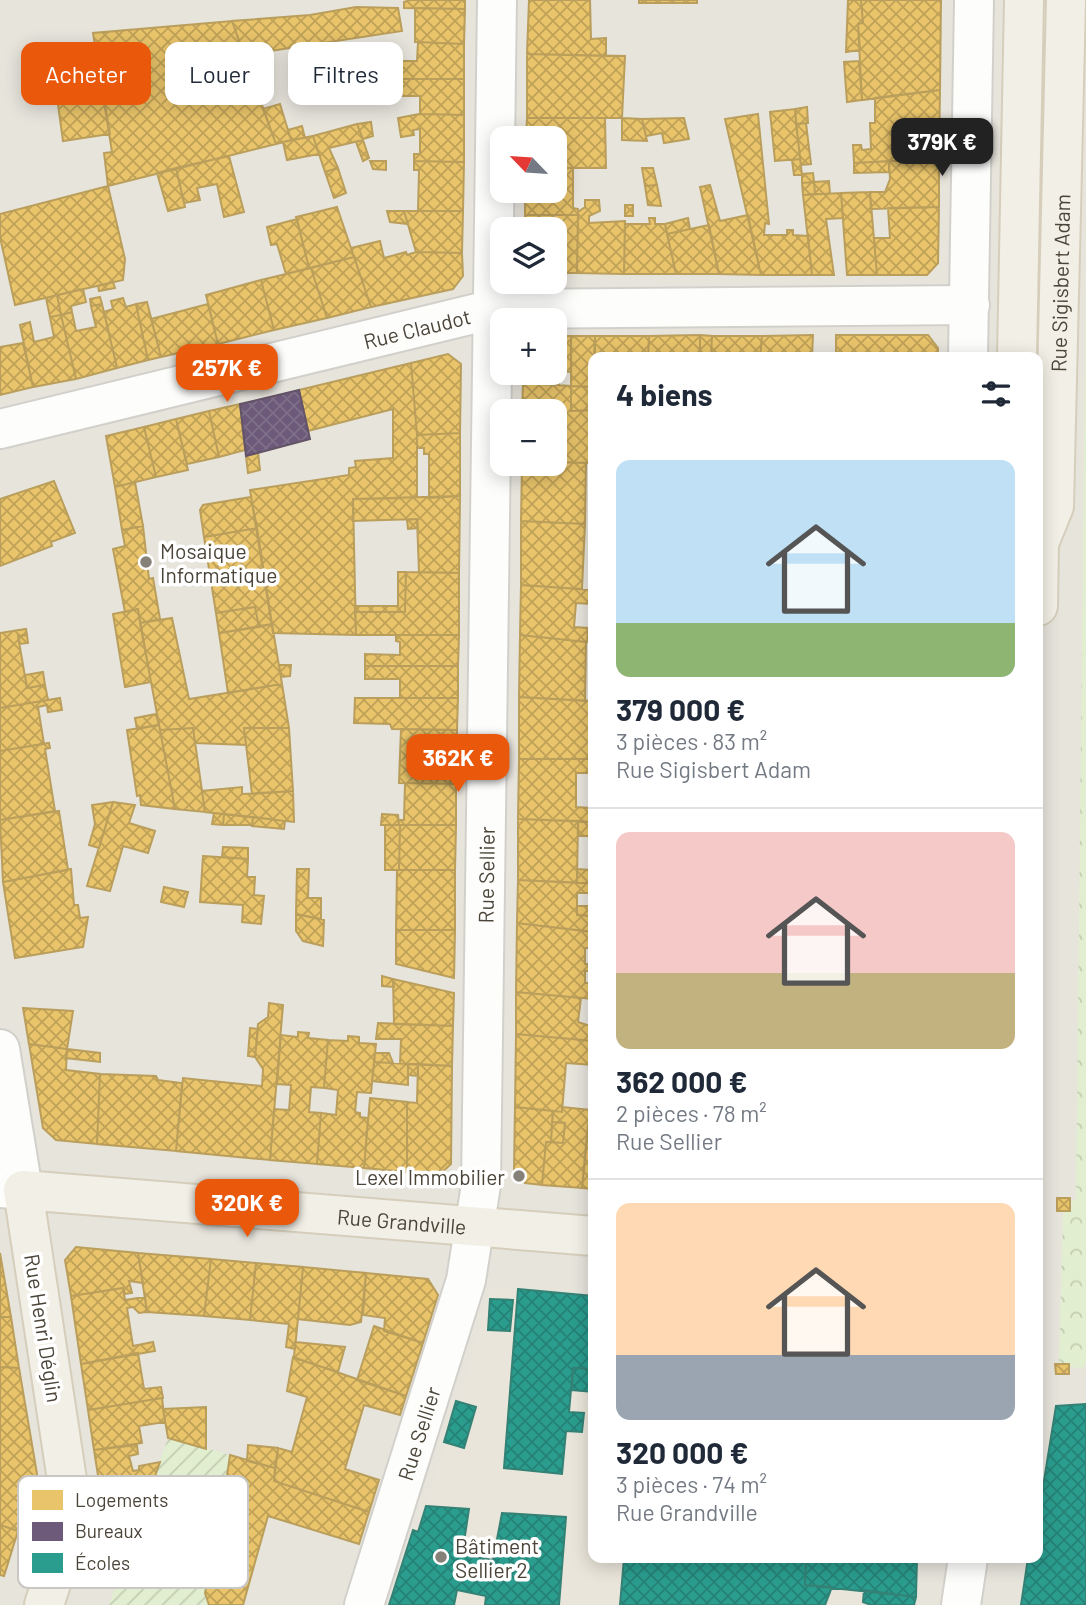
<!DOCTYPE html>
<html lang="fr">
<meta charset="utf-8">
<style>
body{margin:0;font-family:Barlow,sans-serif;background:#f6f6f7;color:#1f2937;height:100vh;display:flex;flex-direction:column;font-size:26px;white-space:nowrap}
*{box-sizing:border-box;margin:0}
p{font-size:23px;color:#747a83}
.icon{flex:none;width:38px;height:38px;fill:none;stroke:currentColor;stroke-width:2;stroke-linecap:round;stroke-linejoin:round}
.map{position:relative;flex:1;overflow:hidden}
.side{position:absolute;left:588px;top:352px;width:455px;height:1211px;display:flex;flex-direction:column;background:#fff;border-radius:14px;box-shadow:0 4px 18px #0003}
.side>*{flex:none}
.hud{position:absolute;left:21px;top:42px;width:462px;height:63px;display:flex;gap:14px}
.needle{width:46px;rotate:295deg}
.tools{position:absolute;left:490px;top:126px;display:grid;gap:14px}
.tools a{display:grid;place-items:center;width:77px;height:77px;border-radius:14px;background:#fff;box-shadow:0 4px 18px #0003;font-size:35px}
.price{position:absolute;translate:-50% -60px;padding:0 16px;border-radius:14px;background:#ea580c;color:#fff;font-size:23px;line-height:46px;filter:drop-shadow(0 2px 4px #0008)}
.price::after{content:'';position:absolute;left:50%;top:42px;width:21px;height:16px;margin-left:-10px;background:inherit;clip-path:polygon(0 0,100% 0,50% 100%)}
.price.selected{background:#222;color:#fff}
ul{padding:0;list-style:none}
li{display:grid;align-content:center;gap:14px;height:371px;padding:0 28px}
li+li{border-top:2px solid #e0e1e3}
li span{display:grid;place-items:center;height:217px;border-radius:14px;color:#555}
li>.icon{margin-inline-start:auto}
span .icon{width:126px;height:126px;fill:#fffc;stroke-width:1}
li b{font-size:30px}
h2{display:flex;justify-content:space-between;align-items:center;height:84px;padding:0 28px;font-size:30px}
.pill{padding:0 24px;border-radius:14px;background:#fff;box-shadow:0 4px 18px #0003;font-size:24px;line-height:63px}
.pill.selected{background:#ea580c;color:#fff}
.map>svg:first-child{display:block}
</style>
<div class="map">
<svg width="1086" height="1605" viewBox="0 0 1086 1605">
<defs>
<pattern id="forest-crowns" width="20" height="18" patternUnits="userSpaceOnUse" patternTransform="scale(1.75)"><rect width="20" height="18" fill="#e1eecf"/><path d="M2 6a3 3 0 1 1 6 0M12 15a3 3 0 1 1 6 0" fill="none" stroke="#c3cdb2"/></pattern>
<pattern id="garden-furrows" width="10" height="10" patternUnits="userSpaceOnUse" patternTransform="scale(1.75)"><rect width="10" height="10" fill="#e1eecf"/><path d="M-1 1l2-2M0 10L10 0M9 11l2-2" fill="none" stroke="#c3cdb2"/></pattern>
<pattern id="homes-cross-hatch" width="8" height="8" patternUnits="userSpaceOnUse" patternTransform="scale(1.75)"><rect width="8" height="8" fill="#e9c46a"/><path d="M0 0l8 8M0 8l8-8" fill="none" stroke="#bfa158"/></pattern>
<pattern id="offices-cross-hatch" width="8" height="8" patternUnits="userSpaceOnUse" patternTransform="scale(1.75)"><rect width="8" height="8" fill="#6d597a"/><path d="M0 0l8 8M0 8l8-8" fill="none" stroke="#7f6f89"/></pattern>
<pattern id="schools-cross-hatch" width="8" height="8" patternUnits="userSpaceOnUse" patternTransform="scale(1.75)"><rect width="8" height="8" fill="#2a9d8f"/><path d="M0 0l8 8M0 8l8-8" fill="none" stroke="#268276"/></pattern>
</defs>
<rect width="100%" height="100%" fill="#f4f2ee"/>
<path fill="#e7e4dc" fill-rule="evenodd" d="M0,0h1086v1605h-1086zM502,138h53v53h-53zM502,229h53v53h-53zM502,320h53v53h-53zM593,357h445v1201h-445zM502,411h53v53h-53z"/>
<path fill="#eae5da" d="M500,1288l93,8v262h324l-1,39 -59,8h-468l24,-75 5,1 72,-236z"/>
<path fill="url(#forest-crowns)" d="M1086,270v1094l-4,5 -23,-5 4,-153h-6v-13h13l1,4 5,-3z"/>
<path fill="url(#garden-furrows)" d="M168,1438l62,17 -6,41 -13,45 5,1 -11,51 4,12h-100z"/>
<path fill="url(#homes-cross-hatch)" stroke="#ba9e5b" stroke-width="2" d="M410,0h55v9l-61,-1v-6z
M529,0h61l1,39 15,-1v18l-79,-2z
M639,0h34v3h-34z
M673,0h24v3h-24z
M848,0h13l2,23 -5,1 2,26 -14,2z
M861,0h80l-1,90 -78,10 -4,-76 5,-1z
M356,7l42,1 4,23 -158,24 -12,-34 78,-6z
M415,8l50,1 -1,35 -49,-2z
M232,21l44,123 -168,42 -4,-33 8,-1 -19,-119z
M418,42l46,2v35h-76v-18h29z
M527,54l98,2 -3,62h-95z
M859,61l3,39 -15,2 -3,-40z
M388,79h76v36l-44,-1v-18h-22l-27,5 -5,-18z
M101,82l9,52 -47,7 -7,-51z
M940,90l-1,69 -85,4 -1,-18h8l1,5 9,-1 -1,-26h5v-25z
M280,104l11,36 -15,4 -13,-35z
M807,107l1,16 -12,1 -1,-15z
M795,109l5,50 -25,2 -5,-49z
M419,114l45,1v47l-50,-1v-7h6v-25l-7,1 1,5 -13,2 -3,-19z
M758,114l11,110 -4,-1 -1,12h23v-5h6v5l15,1 4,39h-51l-36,-156z
M527,118h78l1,50h-51v-30h-29z
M622,118l20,1 5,22 -25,-1z
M684,118l5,21 -25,4 -2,-10 -16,3 -4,-17z
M371,122l2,14 -10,3 -6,-15z
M806,123l5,41 -10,1 -5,-41z
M357,124l6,16 -34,8 9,20 -13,4 -12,-36z
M302,126l3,12 -14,2 -3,-10z
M313,136l6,18 -32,6 -4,-18z
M363,140l6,18 -6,3 -7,-19z
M229,156l15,56 -20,5 -7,-33 -20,4 3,12 -16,3 -8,-35z
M800,159l2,16h-8l-2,-15z
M939,159v48l-68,2 -1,-17h15l5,-13 -1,-18z
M370,161h16v9l-13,-1z
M414,161l50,1 -1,49h-45l1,-41h-5z
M889,161v11l-35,1v-10z
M176,168l9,39 -17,4 -11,-38z
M338,168l8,25 -12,5 -9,-26z
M555,168h18v40l5,1v6h-53v-24h30z
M642,168h11l4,17 -12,1z
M813,173l1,9 -12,1v-9z
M829,181l1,13h-15l-1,-12z
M814,182l1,12 -12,1 -1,-12z
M657,185l4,21 -13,-1 -3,-19z
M710,185l10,36 28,-6 13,60 -42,-1 -19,-87z
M108,186l17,73 -2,21 -108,25 -15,-68v-23z
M870,192l7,83h-30l-6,-82z
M841,193l2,25 -17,1 8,56h-22l-9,-80z
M585,200h14l1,11 -11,5v7l36,-2 -1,53 -47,-1 1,-61 7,-5z
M625,205h8v11h-8z
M337,207l17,50 -45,11 -13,-51z
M939,207l-1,56 -11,12h-50l-3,-37h16l-2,-30z
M387,211h17l4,13 -18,-2z
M404,211h59l-1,42 -46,-1z
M525,215h53l-1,58h-22v-44h-30z
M649,218h6v6h10l11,50h-52l1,-50h25z
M688,218l2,11 -23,5 -2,-10z
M297,219l12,49 -23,6 -9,-30 -6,1 -4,-18z
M709,225l10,49h-43l-9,-40z
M380,241l4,17 22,-6 1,3 9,-3 46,1 1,23 -10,13 -82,18 -20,-59z
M354,257l17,50 -44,11 -16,-50z
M311,268l16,50 -53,12 -13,-50z
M261,280l13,50 -56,14 -12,-49z
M113,282l2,6 -16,3 -1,-5z
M83,289l3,13 -15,4 1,6 -11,3 -4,-20z
M57,295l4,20 -11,2 -4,-19z
M100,297l2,7 -11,2 -1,-7z
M123,298l3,9 10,-3 12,56 -31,8 -13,-56 9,-3 -2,-8z
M147,302l14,55 -13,3 -12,-56z
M102,304l15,64 -41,11 -15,-64 11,-3 4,19 20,-4 -5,-21z
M208,304l10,40 -57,13 -10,-38z
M61,315l15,64 -43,8 -13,-62 10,-3 4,20 20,-5 -4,-20z
M700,335l12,1 -1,21h-11z
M700,335v22h-52l1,-21z
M813,335l-1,22h-52l2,-21z
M836,335h92l10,13v9h-102z
M555,336h16v36l-12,-1v14l-36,-2v-10h32z
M571,336h24l-2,51 -22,-1z
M595,336h54l-1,21h-53z
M712,336h50l-2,21h-49z
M23,343l10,44 -33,8v-48z
M448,354l13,10 -1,69 -43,2 -6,-72z
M411,363l6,72v63l-64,1 3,136 -83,-2 -23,-143 99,-15v-7l7,-1 -1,-6 38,-3v-49l-85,22 -9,-41z
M523,383l48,3v25l22,-1v53l-38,-1v-51h-33z
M571,386l22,1 -1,23 -21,1z
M240,404l5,46 -26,7 -10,-46z
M209,411l10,46 -32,7 -11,-45z
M176,419l12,51 -32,7 -12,-50z
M144,427l12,50 -41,10 -9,-51z
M460,433v63l-31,2v-44h-5v-6h-7v-13z
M258,452l2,18 -12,3 -2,-17z
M555,462l31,1 -1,61 -64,-3 1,-57z
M54,481l21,52 -24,9 1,4 -52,20v-67z
M135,482l8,44 -21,4 -7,-43z
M460,496l-1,77 -40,-1 -2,-53 -64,2v-22z
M251,497l6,31 -53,9 -4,-27 3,-5z
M417,519l1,9 -10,1 -1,-9z
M521,521l64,3 -3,65 -61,-4z
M143,526l6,53 4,-1 7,41 -20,4 -2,-14 -13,3 -12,-63 12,-3 -3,-16z
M257,528l15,96 -13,3 -4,-20 -39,6 -12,-76z
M398,572h8l-1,40h-50v-6h43z
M406,572l53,1v62h-103l-1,-23h50z
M521,585l71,5 -1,14 -15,-1 -2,24 14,1 -1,14 -67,-7z
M255,607l4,20 -40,6 -3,-20z
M138,609l13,73 -26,5 -12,-73z
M172,618l17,81 93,-15 7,44h-45l2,17 -51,-2 -2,-15 -33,2 -20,-107z
M272,624l10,60 -54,9 -9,-60z
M588,628l5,1v13h-6z
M26,629l1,6 -9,1 9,52 18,-3 3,15 -48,8v-75z
M27,635l1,8 -8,1 -2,-8z
M396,635h63l-1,31h-93v-12l35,1v-13l-4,-1z
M520,635l66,7 -1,59 -66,-4z
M279,665h12l-1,11 -9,1z
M365,666h93v32h-58v-19h-35z
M43,672l2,13 -18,3 -2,-13z
M519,697l74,4v58h-74z
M60,698l2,12 -14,2 -1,-7 -9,2 6,37 -44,7v-43z
M355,698h103l-1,32 -65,-1 -2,-5 -36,-1z
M156,714l3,11 -22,4 -2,-11z
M159,725l1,5 15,79 -34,-4 -1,-10 -3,1 -10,-66z
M193,728l12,84 -30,-3 -15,-79z
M244,728h45l4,63 -41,3z
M401,729l56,1 -1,54 -57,-1z
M49,743l1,5 -5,1 10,62 -55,9v-69z
M519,759h71l1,14h-15v34l14,1v14l-72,-3z
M405,783l51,1v41h-57l-1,-5h6z
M242,787v7l51,-3 1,31 -89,-10 -3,-21z
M113,802l22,3 -6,18 26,8 -7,22 -25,-7 -13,45 -23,-5z
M113,802l-14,46 -10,-3 6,-21 -3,-19z
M59,811l9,59 -65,12 -3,-62z
M214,813l10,1 -1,11 -11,-1z
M224,814l29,3 -1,8h-29z
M382,814l16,1 1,10h-18z
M253,817l32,4 -1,8 -32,-3z
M518,819l60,2 -1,62 -59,-3z
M578,821l12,1v14h-12z
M385,825h15l-1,45h-14z
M400,825h56l-1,45h-56z
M223,847l25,1v11l-26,-2z
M203,856l45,3 -1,18h8l-1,18 10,1 -3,28 -19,-2 1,-17 -43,-3z
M71,869l3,36h4l2,13 8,-1 -5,30 -68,11 -12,-76z
M297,869h12l-1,29h13v21l-25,-5z
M577,869l13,1 -1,13h-12z
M397,870h58v60h-59z
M518,880l71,3v10h-12v22l14,1 2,-13v29l-76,-9z
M164,887l24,5 -4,15 -23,-5z
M577,906h14v10l-14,-1z
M296,914l28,6 -1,26 -20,-5 -7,-10z
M517,923l76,9v16h-8v16h6v7h-6v12h8v16l-77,-7z
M396,930h59l-1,48 -58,-14z
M382,976l11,3 1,8 -12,-1z
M393,979l61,14 -1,33 -59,-2z
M516,992l65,6 -3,24 15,5v14l-77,-7z
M269,1003l14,2 -13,155 -94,-9 7,-73 79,8 1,-17 -8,-12 3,-33 10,-7z
M23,1008l50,3 -6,38 -38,-5z
M378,1023l75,3 -1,40 -52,-2 1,-25h-25z
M250,1028l8,1 -3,28 -7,-1z
M298,1032l11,1 -1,5 20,2 -4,48 -13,-1 -2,25 12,1 -4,51 -47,-4 4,-51 15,1 2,-25 -14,-1 4,-49 17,2z
M516,1034l77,7v24l-27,-2 -4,49 -47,-5z
M348,1036l11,1v6l17,1 -5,49 -14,-1 -2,20 5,1v4l8,1 -4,50 -47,-4 4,-51 15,2 2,-25 -14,-2 4,-48 20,1z
M29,1044l38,5 -1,21 34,4 -3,70 -41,-4 -13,-12z
M67,1049l33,4v9l-34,-4z
M375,1053h14l4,10 -19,-1z
M374,1062l34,2v21l-36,-4z
M408,1064h10v12l-10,-1z
M418,1064l34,2 -1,98 -12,11 -32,-3v-70l10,1z
M100,1074l56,2 2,4 24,3 -6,68 -79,-7z
M370,1098l37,4v70l-43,-4z
M515,1107l38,4 -2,31h-5l-4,43 -17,-2 -11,-13z
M562,1107l28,3 -8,78 -40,-3 4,-43 17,1 2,-20 -13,-1 1,-11 9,1z
M552,1122l13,1 -2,20 -12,-1z
M588,1125h5v64l-11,-1z
M1057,1198h13v13h-13z
M76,1247l62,6 5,30 -14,-2 3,12 -7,1 -2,-6 -52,8 -6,-36z
M0,1253l11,64h-11z
M138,1253l73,6 -7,57 -57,-4z
M211,1259l45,4 -6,57 -46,-4z
M256,1263l47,4 -8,82 -9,-2 3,-23 -39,-4z
M303,1267l63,6 -5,49 -11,3 -52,-6z
M366,1273l62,6 10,16 -15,48 -39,-12 1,-13 -22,-3z
M123,1288l2,12 20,-3 2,15 -8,1 -6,-6 -6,1 6,38 20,-4 2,9 -74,13 -10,-68z
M0,1317h11l8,51 -19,-1z
M374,1326l49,17 -17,53 -49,-16z
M295,1342l50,5 -7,25 -44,-14z
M138,1353l6,36 17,-2 2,11 -75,12 -7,-46z
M293,1357l113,39 -6,19 -36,-10 -19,64 34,11 -10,32 -95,-31 4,-33 14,4 15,-55 -20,-6z
M1055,1364h14v10h-13z
M0,1367l19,1 18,106 -19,57 -18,-6z
M162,1398l3,24 -26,4 3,17 -48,7 -6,-40z
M206,1407v42l-38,-11 -5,-29z
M137,1445l1,9 -9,2 4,15 6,-1v-4l21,-4 -12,34 -46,5 -8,-51z
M248,1445l30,3 -3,20 -28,-7z
M230,1455l45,13 -1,13 95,31 -10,32 -91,-28 -25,89h-34l-4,-12 11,-51h-5l13,-46z
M0,1525l18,6 -14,45 -4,-1z"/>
<path fill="url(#offices-cross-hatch)" stroke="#635366" stroke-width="2" d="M299,390l11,49 -64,17 -6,-52z"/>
<path fill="url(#schools-cross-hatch)" stroke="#348275" stroke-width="2" d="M518,1289l75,7v73l-20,-1 -4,44 15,1 -2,19 -16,-1 -4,43 -58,-6z
M490,1299l23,1 -3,31 -22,-1z
M573,1368l20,1v23l-21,-2z
M456,1401l20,6 -12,41 -20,-6z
M1086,1404v201h-65l7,-47h10v-40l18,-112z
M426,1506l43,3 -7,46 31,5 9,-47 64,4 -7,88h-74l1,-9 -29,-6 -3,15h-65l24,-75 5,2z
M624,1558h182l-1,27 27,2 -7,18h-205z
M806,1558h111l-1,39 -111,-12z
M864,1590l52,7 -2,8h-43l-8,-3z"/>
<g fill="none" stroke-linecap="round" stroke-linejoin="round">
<g stroke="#d2d0cb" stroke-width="42">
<g id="minor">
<path d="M968,357l6,-357"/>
<path id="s1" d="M0,429l494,-120 476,-4"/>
<path d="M0,1049l23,141 -23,-2"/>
<path id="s2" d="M364,1605l102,-325 15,-95 16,-1185"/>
<path d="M961,1605l7,-47"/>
</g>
</g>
<g stroke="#d6cebb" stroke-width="42">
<g id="major">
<path d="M1017,357l7,-357"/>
<path id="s3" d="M1038,606l1,-63 15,-37 12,-506"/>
<path id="s4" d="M44,1605l23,-71v-54l-44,-290 570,46"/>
</g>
</g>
<use href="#minor" stroke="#fdfdfc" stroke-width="38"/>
<use href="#major" stroke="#f2efe6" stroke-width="38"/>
</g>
<g fill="#868178" stroke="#fff" stroke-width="2.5">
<circle cx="146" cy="562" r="7"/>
<circle cx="519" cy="1176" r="7"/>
<circle cx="441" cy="1557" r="7"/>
</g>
<g text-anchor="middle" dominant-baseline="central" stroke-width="7" stroke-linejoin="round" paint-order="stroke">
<g font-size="21" fill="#4b4439" stroke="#fff">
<text stroke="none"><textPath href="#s3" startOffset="326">Rue Sigisbert Adam</textPath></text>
<text stroke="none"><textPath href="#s1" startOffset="429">Rue Claudot</textPath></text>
<text stroke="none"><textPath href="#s2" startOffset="747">Rue Sellier</textPath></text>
<text stroke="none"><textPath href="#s4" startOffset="802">Rue Grandville</textPath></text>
<text transform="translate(44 1328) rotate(81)">Rue Henri Déglin</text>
<text stroke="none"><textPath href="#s2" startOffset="180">Rue Sellier</textPath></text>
</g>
<g font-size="21" fill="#4b4439" stroke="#fff" text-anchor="start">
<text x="160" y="550">Mosaique<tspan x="160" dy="24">Informatique</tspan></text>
<text x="505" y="1176" text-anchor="end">Lexel Immobilier</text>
<text x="455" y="1545">Bâtiment<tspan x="455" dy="24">Sellier 2</tspan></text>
</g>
</g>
<rect x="18" y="1476" width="230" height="112" rx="10" fill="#fff" stroke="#c9c7c4" stroke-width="2"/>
<rect x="32" y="1490" width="31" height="20" fill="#e9c46a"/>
<rect x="32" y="1522" width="31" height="19" fill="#6d597a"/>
<rect x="32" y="1553" width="31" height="20" fill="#2a9d8f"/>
<g font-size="19" fill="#4b4439">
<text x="75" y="1507">Logements</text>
<text x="75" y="1538">Bureaux</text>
<text x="75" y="1570">Écoles</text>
</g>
</svg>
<div class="tools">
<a><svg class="needle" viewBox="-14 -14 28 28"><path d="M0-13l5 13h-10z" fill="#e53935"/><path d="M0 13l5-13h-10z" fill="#747a83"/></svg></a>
<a><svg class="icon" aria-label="layers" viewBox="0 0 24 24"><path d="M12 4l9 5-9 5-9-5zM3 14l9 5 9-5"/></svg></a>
<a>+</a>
<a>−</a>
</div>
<b class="price selected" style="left:942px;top:178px">379K €</b>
<b class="price" style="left:227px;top:404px">257K €</b>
<b class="price" style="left:458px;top:794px">362K €</b>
<b class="price" style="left:247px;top:1239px">320K €</b>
<div class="hud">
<a class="pill selected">Acheter</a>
<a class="pill">Louer</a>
<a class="pill">Filtres</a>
</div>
<section class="side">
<h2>4 biens<svg class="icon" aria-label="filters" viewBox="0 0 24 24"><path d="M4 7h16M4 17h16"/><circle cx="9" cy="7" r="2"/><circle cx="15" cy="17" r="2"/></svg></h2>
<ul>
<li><span style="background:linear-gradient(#bfe0f5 75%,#8fb573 0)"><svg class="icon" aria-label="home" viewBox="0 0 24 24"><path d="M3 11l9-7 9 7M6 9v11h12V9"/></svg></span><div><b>379 000 €</b><p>3 pièces · 83 m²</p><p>Rue Sigisbert Adam</p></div></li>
<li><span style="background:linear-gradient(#f6c9c9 65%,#c2b280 0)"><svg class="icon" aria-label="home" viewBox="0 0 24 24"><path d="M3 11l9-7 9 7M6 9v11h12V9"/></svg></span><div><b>362 000 €</b><p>2 pièces · 78 m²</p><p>Rue Sellier</p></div></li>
<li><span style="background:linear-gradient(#ffd9b3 70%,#9aa5b1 0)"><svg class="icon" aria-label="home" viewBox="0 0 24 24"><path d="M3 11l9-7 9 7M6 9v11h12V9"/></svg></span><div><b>320 000 €</b><p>3 pièces · 74 m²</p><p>Rue Grandville</p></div></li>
</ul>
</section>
</div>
